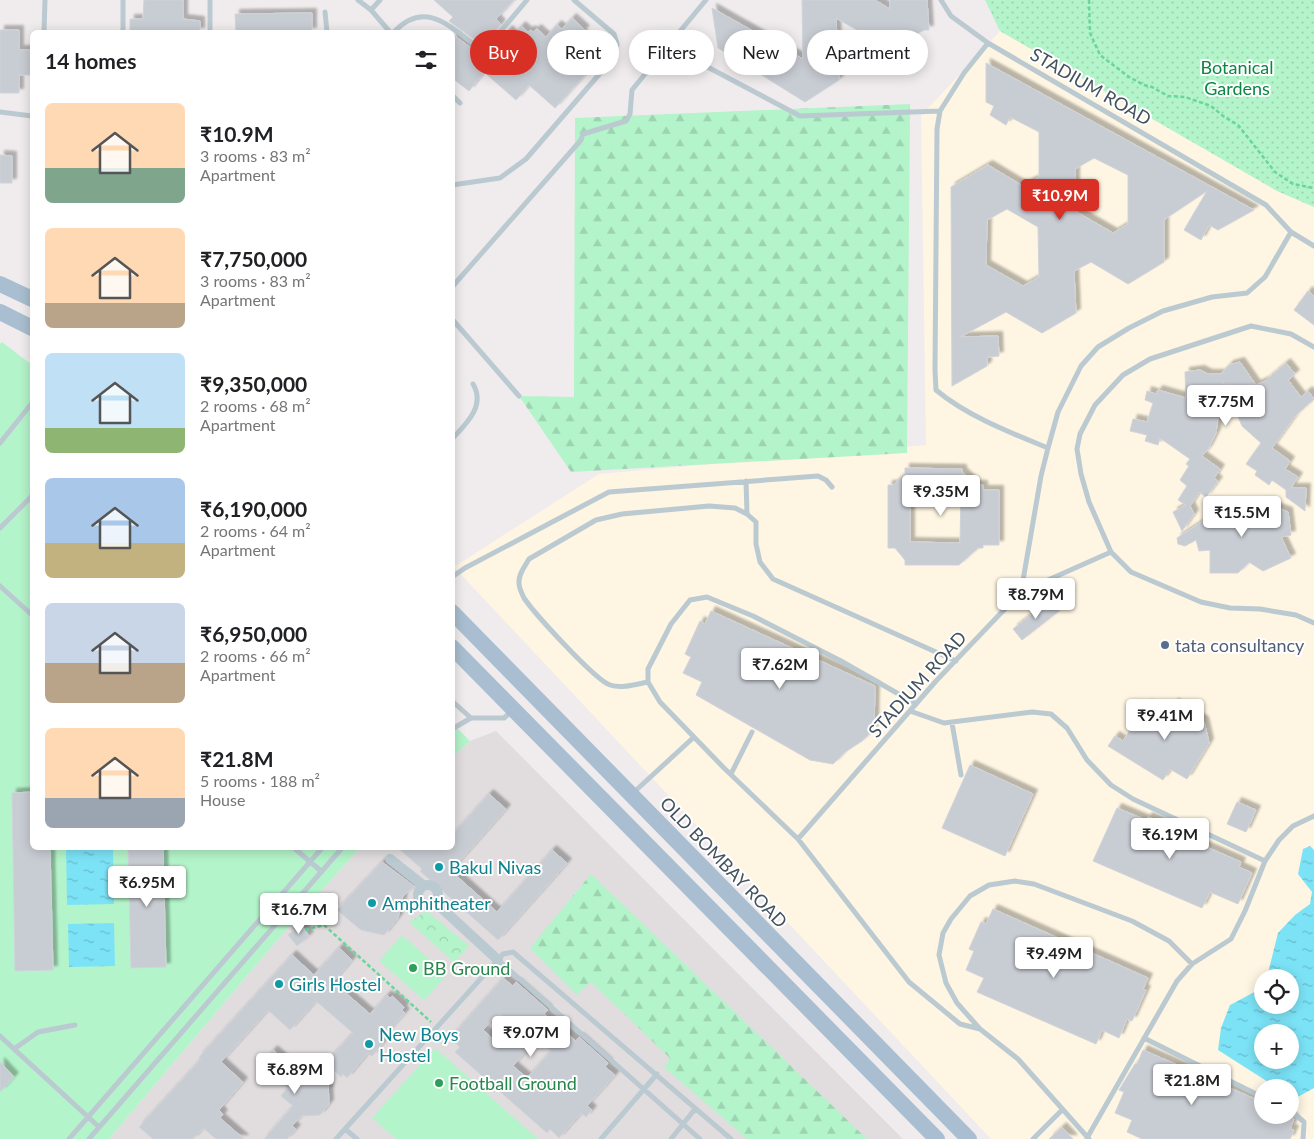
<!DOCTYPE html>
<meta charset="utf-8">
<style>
body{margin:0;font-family:Lato,sans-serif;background:#f2f2f2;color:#202124;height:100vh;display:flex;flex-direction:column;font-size:19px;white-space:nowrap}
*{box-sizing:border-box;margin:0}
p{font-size:16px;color:#757577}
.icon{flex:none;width:28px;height:28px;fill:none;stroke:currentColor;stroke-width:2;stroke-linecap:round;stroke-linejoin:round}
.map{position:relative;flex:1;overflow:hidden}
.sheet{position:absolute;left:30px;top:30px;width:425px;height:820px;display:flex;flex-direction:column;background:#fff;border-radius:8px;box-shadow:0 2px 12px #0003}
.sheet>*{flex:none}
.hud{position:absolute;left:470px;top:30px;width:475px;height:45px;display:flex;gap:10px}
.buttons{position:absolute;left:1254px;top:969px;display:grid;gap:10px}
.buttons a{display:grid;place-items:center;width:45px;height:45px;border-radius:50%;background:#fff;box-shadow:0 2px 12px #0003;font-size:25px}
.price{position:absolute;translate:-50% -42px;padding:0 11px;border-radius:5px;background:#fff;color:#222;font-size:16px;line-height:32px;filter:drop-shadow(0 1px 2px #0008)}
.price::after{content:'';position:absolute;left:50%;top:30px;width:15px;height:11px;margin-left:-8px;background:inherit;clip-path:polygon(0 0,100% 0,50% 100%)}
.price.current{background:#d93025;color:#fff}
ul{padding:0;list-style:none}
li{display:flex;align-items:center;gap:15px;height:125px;padding:0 15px}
li span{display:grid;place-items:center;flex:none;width:140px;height:100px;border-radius:8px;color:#555}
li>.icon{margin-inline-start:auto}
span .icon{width:60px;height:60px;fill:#fffc;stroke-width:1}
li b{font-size:21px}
h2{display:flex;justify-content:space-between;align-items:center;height:60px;padding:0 15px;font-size:21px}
.chip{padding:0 18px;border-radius:22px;background:#fff;box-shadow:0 2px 12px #0003;font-size:18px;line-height:45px}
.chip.current{background:#d93025;color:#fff}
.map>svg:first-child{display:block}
</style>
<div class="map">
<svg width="1314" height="1139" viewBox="0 0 1314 1139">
<defs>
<pattern id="forest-firs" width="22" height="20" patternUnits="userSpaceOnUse" patternTransform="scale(1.25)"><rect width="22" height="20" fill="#b4f4ca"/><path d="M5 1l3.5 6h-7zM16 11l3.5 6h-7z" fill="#9cd3b0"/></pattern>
<pattern id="park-crowns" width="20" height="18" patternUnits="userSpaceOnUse" patternTransform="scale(1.25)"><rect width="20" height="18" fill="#b4f4ca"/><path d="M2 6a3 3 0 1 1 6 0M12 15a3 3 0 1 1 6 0" fill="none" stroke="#9cd3b0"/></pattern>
<pattern id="garden-dots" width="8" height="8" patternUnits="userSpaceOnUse" patternTransform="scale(1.25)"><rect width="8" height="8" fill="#b4f4ca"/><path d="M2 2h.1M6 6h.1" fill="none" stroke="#9cd3b0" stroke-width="1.8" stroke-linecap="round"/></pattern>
<pattern id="water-ripples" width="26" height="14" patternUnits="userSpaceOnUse" patternTransform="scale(1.25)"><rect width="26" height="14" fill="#7ce3f7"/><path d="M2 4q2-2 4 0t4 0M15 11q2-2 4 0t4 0" fill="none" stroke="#67bbcb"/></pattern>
<filter id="shadow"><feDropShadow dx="4.5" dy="-4.5" stdDeviation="1" flood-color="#0004"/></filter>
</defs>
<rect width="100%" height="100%" fill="#f0eced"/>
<path fill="#fef5e2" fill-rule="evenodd" d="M1000,31l277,160 37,16v932h-323l-537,-572 145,-93 327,-29 -5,-329zM1262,978h28v27h-28zM1262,1032h28v28h-28zM1262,1088h28v27h-28z"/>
<path fill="#e1dddf" d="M496,731l407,408h-794l176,-208 75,-83h92l1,-91 17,-16z"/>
<path fill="url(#forest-firs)" d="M910,104l-3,349 -336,19 -52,-76 55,1 1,-279z
M591,874l276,265h-120l-83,-72 6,-9 -79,-76 -14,13 -47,-47z"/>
<path fill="url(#park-crowns)" d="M427,911l42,35 -15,16 -45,-40z"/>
<path fill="url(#garden-dots)" d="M985,0h329v207l-37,-16 -277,-160z"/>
<path fill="#b4f4ca" d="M2,342l30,23v483h328l-75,83 -176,208h-109v-795z
M452,723l18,18 -17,16h-1z
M402,935l45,40 -23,25 -45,-39z
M435,1048l103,91h-142l-24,-21z"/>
<path fill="url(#water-ripples)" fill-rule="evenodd" d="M1310,846l4,4v238l-20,11 -4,-3v-8l-14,-1 -58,-37 3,-22 9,-23 32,-17v17h28v-27l-23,-1 11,-44 17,-18 15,-11 2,-12 -14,-18 5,-25zM1262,1032h28v28h-28z
M66,848h47l1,56 -47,1z
M114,923l1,43 -46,1 -1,-43z"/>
<path fill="#c8ccd3" stroke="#d0d3da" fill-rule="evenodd" filter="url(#shadow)" d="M144,0h39v19l17,2v11h-70v-13h13z
M434,0h80l-18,19 5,5 -14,16 -4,3h-4l-30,-22 4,-4z
M802,0h73l15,9v-9h37l2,30h-5l-34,19 -54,-31 3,62 -34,22 -87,-54 -6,-40 91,51z
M312,13v19h-76l-1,-18z
M572,18l13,12 -4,3 23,21 -49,54 -26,-23 -13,15 -32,-28 -15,19 -17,-13v-44l22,16 10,1 9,-4 15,-17 5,5 8,-9 7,6 3,-2 2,2 4,-3 9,8 11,-12 5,4z
M0,30h19v20h13v25h-13v18h-19z
M986,63l268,147 -36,20 -9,-5 -8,15 -17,-10 23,-39 -42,28h-1v43l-36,22 -37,-22 -17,9 2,42 -34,20 -36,-21 -46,25 38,-1 1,20 -12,1v9l-35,20 -1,-199 37,-22 35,21 16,-9v-45l-29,-15 -4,8 -16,-10 4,-9 -8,-4zM1094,158l34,17v49l-15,9 -38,-22v-42zM1007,209l31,18 1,50 -16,9 -37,-21 1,-45z
M0,155l12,1v27h-12z
M1308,291l6,5v29l-20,-15z
M1240,362l16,23 9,-4 21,-18 9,11 -7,6 13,17 7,-6 6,8 -19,17 -23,32 18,13 -5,8 13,8 -7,11h15l-1,23 -19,-14v-7l-14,-10 -3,5 -14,-10 2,-4 -11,-7 15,-21 -19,-17 -19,-45 -7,52 -8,16 -6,7 18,13 -6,9 4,3 -12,16 -7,-5 -9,14 4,8 -12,17 -9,-19 13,-7 -8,-5 9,-14 -7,-6 9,-14 -3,-2 4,-5 -30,-21 -2,7 -13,-4 2,-6 -17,-4 3,-12 14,3 6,-19 -8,-3 2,-9 9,3 2,-4 28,8 -1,-26 15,-2 8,4h13l8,-9z
M905,468l57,1v3l14,13h7v5h16v55h-16v3h-5l-19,17h-54v-5l-10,-12h-7v-63h5l12,-11zM910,491h51l-1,52 -50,-1z
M1261,502l27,10 3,23 -10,2 10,21 -28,13 -14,-9 -11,11h-28v-23l-11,1 -3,-11 -11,6 -7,-2 -1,-6 43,-28 28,-5 7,13z
M1050,600l9,11 -37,29 -9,-11z
M711,611l164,75 -1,43 -12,12 -17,11 -12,12 -23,-4 -114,-65 6,-13 -19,-9 8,-16 -6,-3 15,-33 5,3z
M1174,703l30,18 5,22 -22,36 -17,-10 -7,11 -55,-34 7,-10 8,5 24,-37 14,9 5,-8 5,4z
M970,765l63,29 -28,62 -63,-28z
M32,792v56h18l3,122 -38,1 -3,-178z
M489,794l17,15 -55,62 46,41 55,-62 15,13 -69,77 -78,-69 2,-2 -24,-21h54v-13z
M1237,802l19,8 -10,22 -19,-8z
M1117,808l29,12 2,-3 24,10 1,-2 16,6 -3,7 55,24 -2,5 13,6 -14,31 -28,-12 -8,16 -109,-47z
M128,848h35l3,119 -35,1z
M382,862l32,24 -11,10 -5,22 -14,17 -23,-5 -24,-20z
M993,909l155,69 -5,11 3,1 -14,31 -5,-2 -8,19 -17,-8 -6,14 -119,-52 7,-14 -18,-8 8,-19 -5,-2 12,-27 5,2z
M301,924l8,12 -12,10 -9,-11z
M339,948l13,12 -19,22 14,12 23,20 17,-19 3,3 2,-2 12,11 -2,3 3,3 -25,27 3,3 -11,13 -4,-3 -21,25 -4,-4 -2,3 -12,-11 2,-2 -4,-3 26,-28 -37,-32 -26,29 -22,-20 -47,52 22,20 -24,28 4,4 -3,4 24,21h-28l-13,-11 -10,11h-40l-14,-12 62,-68 -2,-2 93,-102 22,20z
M503,978l10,8 3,-4 32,28 -4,4 32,27 3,-4 29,26 -3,4 10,8 -28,31 5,4 -6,7 -5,-4 -22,25 -9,-9 -3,4 -92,-81 5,-5 -10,-9zM499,1013l19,17 -16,17 -19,-17zM537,1039l14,12 -24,27 -14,-12z
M273,1050l36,31h19l1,23 -9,11 -19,1 -9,10 4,3 -9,10h-23l29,-33 -12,-10 6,-8 -27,-23z
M1143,1050l119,52v13h27l5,4 -4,10 4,1 -4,9h-148l-15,-7 5,-12 -17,-7 9,-21 -5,-2 16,-26h2z
M0,1062l14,15 -14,15z
M1062,1127l11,12h-24z"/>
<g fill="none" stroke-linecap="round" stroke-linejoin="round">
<path stroke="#69d69b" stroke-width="2.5" stroke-dasharray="4 2.5" stroke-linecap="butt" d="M1089,0l1,33 10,22 29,22 15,8 8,2 16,9 17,1 26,9 12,10 15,9 37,47 18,12 21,4
M313,918l11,7 107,97
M305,930l19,-5"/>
<path stroke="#bbc9d1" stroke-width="5" d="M210,0v32
M358,0l13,10 19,22
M706,0l-25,30 -4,14 4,9 119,63 140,-5
M941,0l10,16 37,27
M371,10l9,-10
M325,12l2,20
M44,32l1,-32
M123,32v-32
M394,32c30,-32 55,-7 83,15h7l6,-3 37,-44
M452,95l8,8
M0,112l32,4
M452,185l48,-7 26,-19 89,-103 2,-12 -3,-10 -40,-34
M1291,232l23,14
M452,287l129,-147 2,-6 43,-13 4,-7 2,-24 49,-60
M452,319l67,77
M452,439c14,-15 34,-33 21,-55
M0,443l32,-40
M746,481l1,33
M0,528l32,-32
M1111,552l20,20 70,30 29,6 30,1 36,6 18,8
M452,577l13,-9 144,-76 209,-16 8,4 6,7
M0,586l32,29
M1021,592l90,-40 -22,-50 -8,-28 -4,-25 3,-15 15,-29 28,-30 27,-16 101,-33 40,8 23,13
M648,682c-11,2 -26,7 -38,3 -15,-5 -76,-72 -86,-87 -2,-4 -5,-11 -5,-15 -1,-8 6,-17 10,-24l67,-39 26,-6 87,-8 26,2 12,6 9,8v22l4,18 13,17 183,82
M452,701l19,17h33l8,-7
M916,704l-75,-43 -88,-45 -46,-19 -17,3 -19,24 -23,45v13l12,20 64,66 74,71 111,143 51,42 20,5
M910,711l34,12 88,-11 19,2 16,14 20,32 24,25 22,14 132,62 14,-21 14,-14 21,-10
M952,723l9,52
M452,729l19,-11
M731,774l21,-42
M633,793l61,-56
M798,839l138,-158 85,-89 20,-116 7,-28 10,-36 23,-46 17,-19 31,-19 34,-17 49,-14 35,-4 18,-16 26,-45 -25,-27 -278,-162 -24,30 -24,38 -3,18 -2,241 1,20c31,26 75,43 112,58
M294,848l27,23
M498,960l202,179
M0,1036l99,91
M1144,1038l118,59
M14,1049l24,-17 37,-7
M1290,1110l14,12 -1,17
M345,1129l12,10
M1087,1138l90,-157 15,-17 39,-25 14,-28 20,-50
M69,1139l253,-291
M89,1139l253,-291
M336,1139l167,-185 10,-2 218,187
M601,1139l56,-65
M671,1139l24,-30
M1033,1139l29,-29
M1089,1139l-71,-80 -38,-30 -23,-26 -11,-20 -7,-28 4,-22 8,-14 19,-23 19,-11 26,-4 19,3 98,37 37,20 23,23"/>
<path stroke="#bbc9d1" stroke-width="10" d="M390,859l34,27
M418 895a10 10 0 1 1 20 0a10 10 0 1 1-20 0Z
M435,902l63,58"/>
<path stroke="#a9bed0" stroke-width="16" d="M0,284l32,15
M0,312l32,16
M452,612l517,527
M452,647l485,492"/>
</g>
<circle fill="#5c6f8a" stroke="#fff" stroke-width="2" cx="1165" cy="645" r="5"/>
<g fill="#0f9aa8" stroke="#fff" stroke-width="2">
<circle cx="439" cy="867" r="5"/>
<circle cx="372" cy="903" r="5"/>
<circle cx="279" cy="984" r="5"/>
<circle cx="369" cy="1044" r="5"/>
</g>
<g fill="#2e9e5b" stroke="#fff" stroke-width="2">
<circle cx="413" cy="968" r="5"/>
<circle cx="439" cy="1083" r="5"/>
</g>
<g text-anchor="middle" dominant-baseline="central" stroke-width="4" stroke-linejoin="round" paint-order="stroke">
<g font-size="18" fill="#0b8643" stroke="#fff">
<text x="1237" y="67">Botanical<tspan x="1237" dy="21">Gardens</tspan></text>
</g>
<g font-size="18" fill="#43525d" stroke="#fff">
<text transform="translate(1091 86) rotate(30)">STADIUM ROAD</text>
<text transform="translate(917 684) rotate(-48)">STADIUM ROAD</text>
<text transform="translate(724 862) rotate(46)">OLD BOMBAY ROAD</text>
</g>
<g font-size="18" fill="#4e5e75" stroke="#fff" text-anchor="start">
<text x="1175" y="645">tata consultancy</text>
</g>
<g font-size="18" fill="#0d838f" stroke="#fff" text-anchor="start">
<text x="449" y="867">Bakul Nivas</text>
<text x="382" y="903">Amphitheater</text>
<text x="289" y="984">Girls Hostel</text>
<text x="379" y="1034">New Boys<tspan x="379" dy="21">Hostel</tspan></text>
</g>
<g font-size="18" fill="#27864d" stroke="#fff" text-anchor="start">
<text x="423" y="968">BB Ground</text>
<text x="449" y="1083">Football Ground</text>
</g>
</g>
</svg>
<div class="buttons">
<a><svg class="icon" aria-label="locate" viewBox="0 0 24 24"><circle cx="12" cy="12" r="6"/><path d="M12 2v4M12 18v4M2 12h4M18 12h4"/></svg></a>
<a>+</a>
<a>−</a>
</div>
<b class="price current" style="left:1060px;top:221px">₹10.9M</b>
<b class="price" style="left:1226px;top:427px">₹7.75M</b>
<b class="price" style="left:941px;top:517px">₹9.35M</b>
<b class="price" style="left:1242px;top:538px">₹15.5M</b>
<b class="price" style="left:1036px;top:620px">₹8.79M</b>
<b class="price" style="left:780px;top:690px">₹7.62M</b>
<b class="price" style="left:1165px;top:741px">₹9.41M</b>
<b class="price" style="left:1170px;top:860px">₹6.19M</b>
<b class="price" style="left:147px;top:908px">₹6.95M</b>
<b class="price" style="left:299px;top:935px">₹16.7M</b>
<b class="price" style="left:1054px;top:979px">₹9.49M</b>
<b class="price" style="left:531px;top:1058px">₹9.07M</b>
<b class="price" style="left:295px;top:1095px">₹6.89M</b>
<b class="price" style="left:1192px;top:1106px">₹21.8M</b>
<div class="hud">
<a class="chip current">Buy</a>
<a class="chip">Rent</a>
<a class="chip">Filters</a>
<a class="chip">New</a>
<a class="chip">Apartment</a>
</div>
<section class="sheet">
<h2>14 homes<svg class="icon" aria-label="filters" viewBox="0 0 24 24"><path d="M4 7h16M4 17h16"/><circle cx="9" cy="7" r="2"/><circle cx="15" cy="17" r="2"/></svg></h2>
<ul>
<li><span style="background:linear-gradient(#ffd9b3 65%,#7fa58c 0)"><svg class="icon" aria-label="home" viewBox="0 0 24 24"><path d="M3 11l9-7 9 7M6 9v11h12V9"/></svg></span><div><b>₹10.9M</b><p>3 rooms · 83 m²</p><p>Apartment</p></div></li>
<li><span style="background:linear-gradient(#ffd9b3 75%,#b9a48a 0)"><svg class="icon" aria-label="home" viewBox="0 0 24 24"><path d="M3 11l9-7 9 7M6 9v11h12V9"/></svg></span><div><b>₹7,750,000</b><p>3 rooms · 83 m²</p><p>Apartment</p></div></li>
<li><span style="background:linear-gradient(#bfe0f5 75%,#8fb573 0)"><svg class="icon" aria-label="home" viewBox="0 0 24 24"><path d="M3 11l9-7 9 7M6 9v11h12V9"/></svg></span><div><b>₹9,350,000</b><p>2 rooms · 68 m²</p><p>Apartment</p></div></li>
<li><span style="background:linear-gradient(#a9c7e8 65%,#c2b280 0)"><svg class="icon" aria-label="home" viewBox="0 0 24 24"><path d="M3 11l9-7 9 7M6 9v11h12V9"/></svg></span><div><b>₹6,190,000</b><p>2 rooms · 64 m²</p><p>Apartment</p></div></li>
<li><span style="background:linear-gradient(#c9d6e8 60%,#b9a48a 0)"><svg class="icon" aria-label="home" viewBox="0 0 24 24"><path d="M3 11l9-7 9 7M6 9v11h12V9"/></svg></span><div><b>₹6,950,000</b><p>2 rooms · 66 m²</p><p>Apartment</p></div></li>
<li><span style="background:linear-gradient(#ffd9b3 70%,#9aa5b1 0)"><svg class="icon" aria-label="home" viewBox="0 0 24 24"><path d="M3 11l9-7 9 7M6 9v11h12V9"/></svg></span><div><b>₹21.8M</b><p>5 rooms · 188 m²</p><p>House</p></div></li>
</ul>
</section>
</div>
